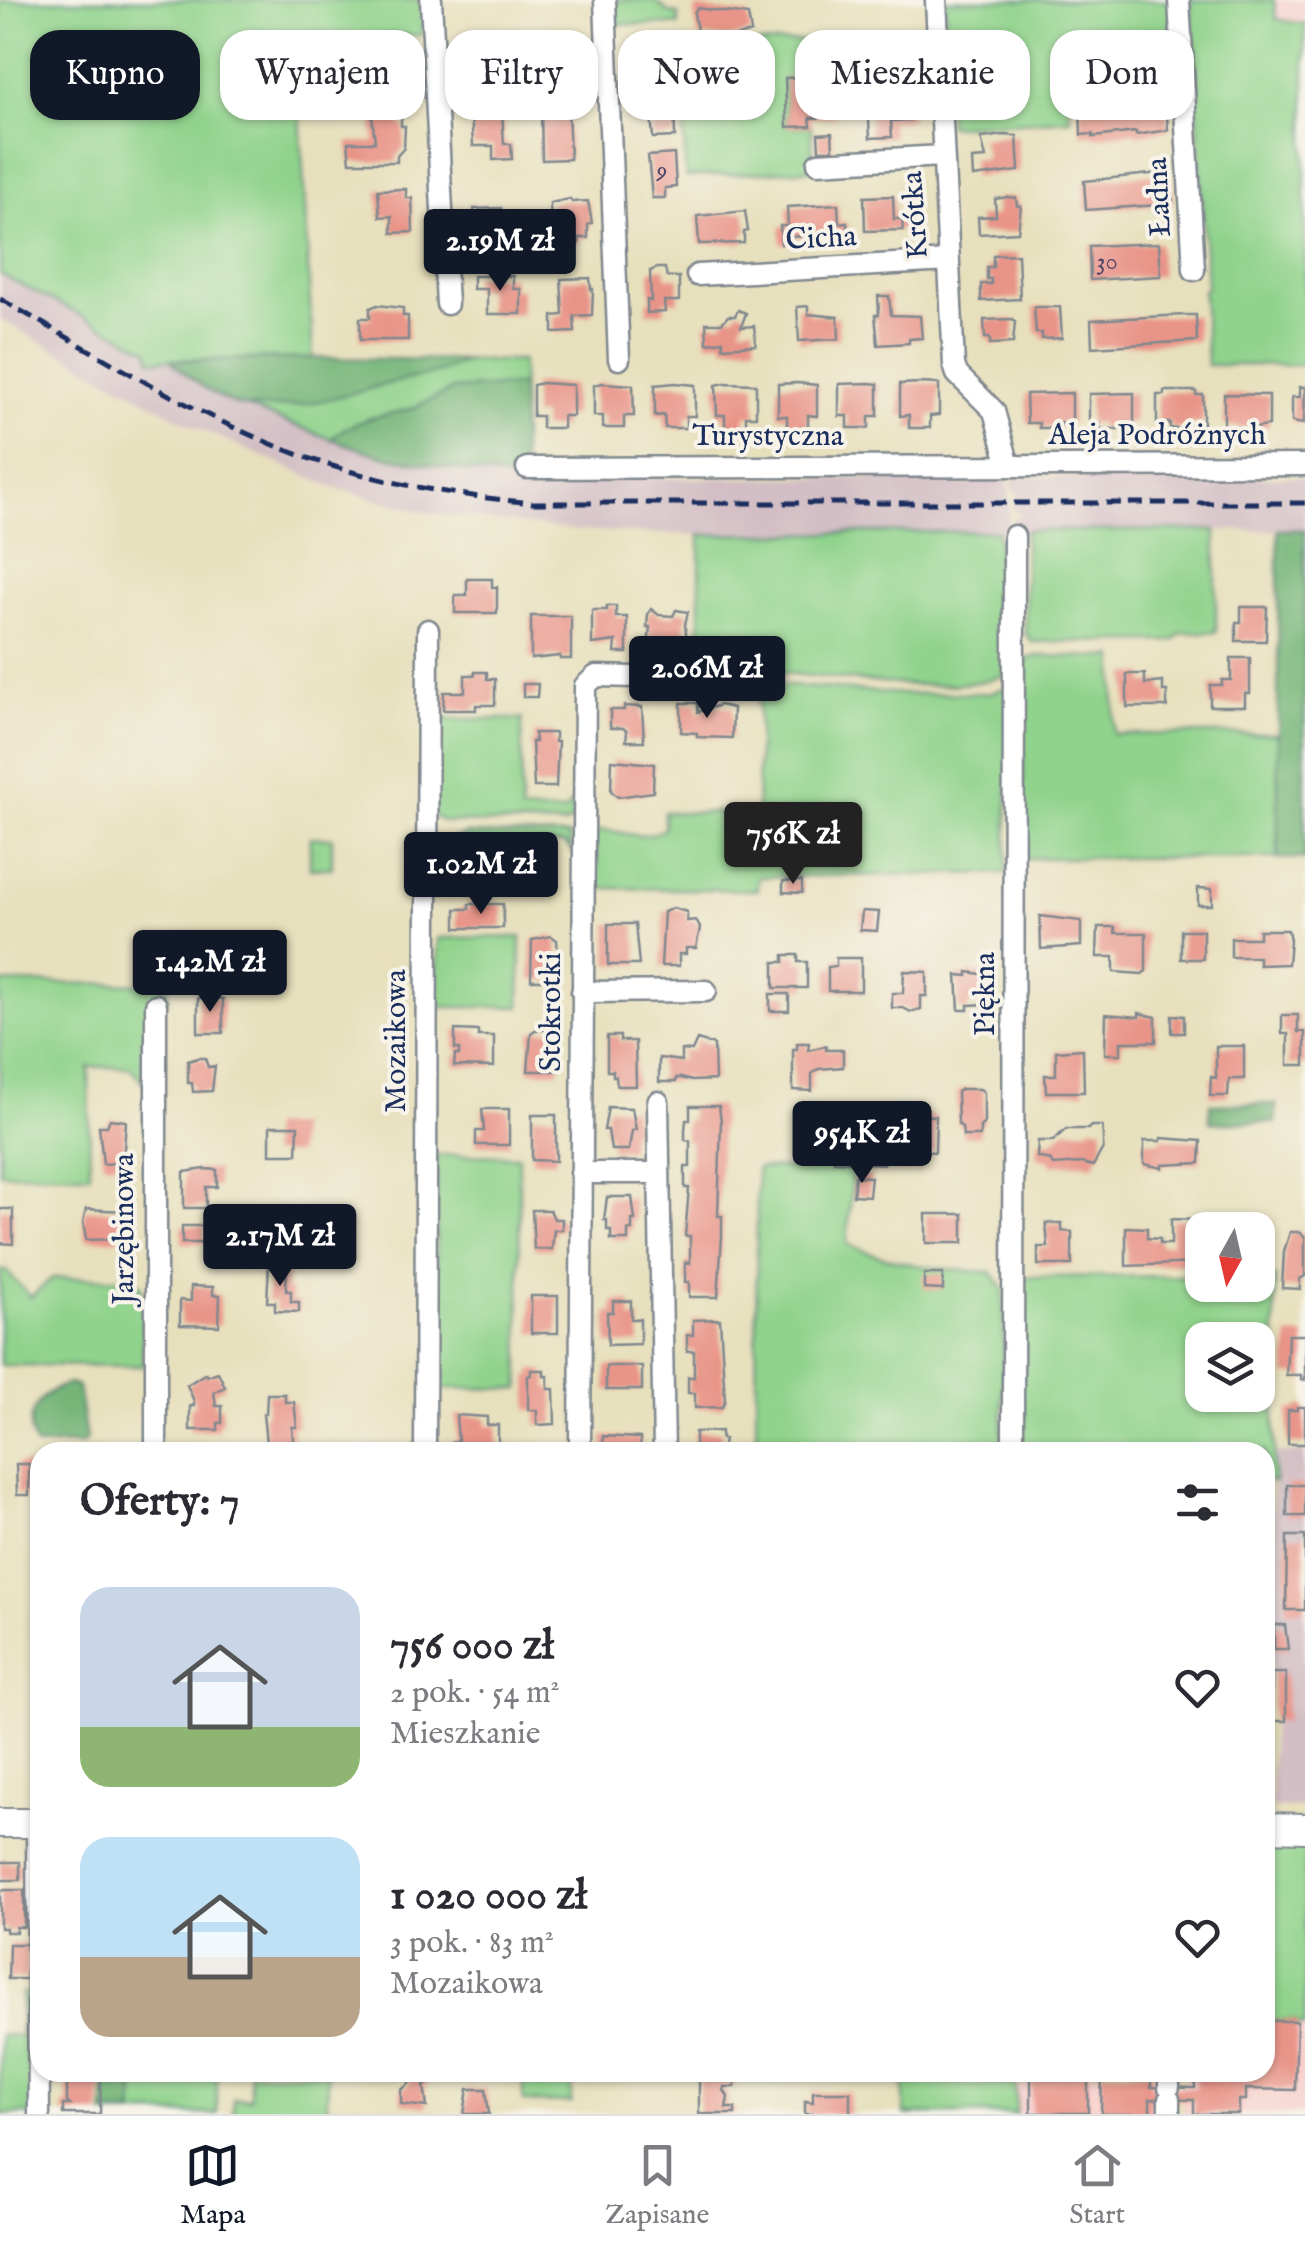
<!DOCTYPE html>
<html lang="pl">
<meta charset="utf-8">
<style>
body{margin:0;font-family:"IM FELL English",serif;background:#f2f2f3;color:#2b2b33;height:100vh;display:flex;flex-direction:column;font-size:38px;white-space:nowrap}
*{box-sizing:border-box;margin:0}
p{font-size:32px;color:#7c7c81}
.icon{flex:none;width:55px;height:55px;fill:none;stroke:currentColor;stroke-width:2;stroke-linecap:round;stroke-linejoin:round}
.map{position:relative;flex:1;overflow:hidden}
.sheet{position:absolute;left:30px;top:1442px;width:1245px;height:640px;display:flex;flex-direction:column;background:#fff;border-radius:30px;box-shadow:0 2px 8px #0004}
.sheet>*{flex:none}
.hud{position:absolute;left:30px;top:30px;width:1245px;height:90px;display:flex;gap:20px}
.needle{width:65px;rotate:188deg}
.tools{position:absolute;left:1185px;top:1212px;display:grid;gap:20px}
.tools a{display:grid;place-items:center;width:90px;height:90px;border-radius:20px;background:#fff;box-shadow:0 2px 8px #0004;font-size:50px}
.price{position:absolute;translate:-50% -85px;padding:0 22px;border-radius:10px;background:#111827;color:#fff;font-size:32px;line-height:65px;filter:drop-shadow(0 2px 5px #0008)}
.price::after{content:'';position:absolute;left:50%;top:60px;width:30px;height:22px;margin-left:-15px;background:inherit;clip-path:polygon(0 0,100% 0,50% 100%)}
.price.active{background:#222;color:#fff}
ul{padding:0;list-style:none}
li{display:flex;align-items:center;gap:30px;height:250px;padding:0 50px}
li span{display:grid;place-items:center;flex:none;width:280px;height:200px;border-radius:30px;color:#555}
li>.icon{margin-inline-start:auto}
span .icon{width:120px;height:120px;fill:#fffc;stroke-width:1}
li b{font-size:42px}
h2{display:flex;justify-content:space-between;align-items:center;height:120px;padding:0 50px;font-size:42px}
.chip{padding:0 35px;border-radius:30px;background:#fff;box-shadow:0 2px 8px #0004;font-size:35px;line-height:90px}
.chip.active{background:#111827;color:#fff}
.dock{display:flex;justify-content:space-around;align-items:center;height:140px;border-top:2px solid #e1e1e2;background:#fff;font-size:28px;color:#7c7c81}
.dock a{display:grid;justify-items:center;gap:5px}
.dock .active{color:#111827}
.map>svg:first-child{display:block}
</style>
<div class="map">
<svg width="1305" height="2114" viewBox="0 0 1305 2114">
<rect width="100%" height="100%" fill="#f7f3e8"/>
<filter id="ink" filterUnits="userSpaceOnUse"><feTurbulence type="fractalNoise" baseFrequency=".01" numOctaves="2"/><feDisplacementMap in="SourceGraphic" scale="20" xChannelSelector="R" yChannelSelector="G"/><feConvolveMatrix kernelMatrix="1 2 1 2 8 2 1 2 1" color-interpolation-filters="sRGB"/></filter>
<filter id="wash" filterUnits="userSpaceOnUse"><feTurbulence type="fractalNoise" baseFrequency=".0048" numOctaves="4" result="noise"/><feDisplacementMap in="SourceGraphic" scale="40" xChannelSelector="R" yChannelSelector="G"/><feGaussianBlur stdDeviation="2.25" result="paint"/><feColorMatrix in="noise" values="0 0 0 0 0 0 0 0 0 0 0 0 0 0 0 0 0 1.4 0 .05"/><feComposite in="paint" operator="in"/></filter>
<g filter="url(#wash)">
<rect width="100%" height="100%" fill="#e7e0bd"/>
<path fill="#f7d0ce" d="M1274,0h31v24l-30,-5z
M1265,2021h32v4l8,1v88h-121l-1,-13 -24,-1 -1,14h-142v-41h142l1,11 24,1 1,-12 81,-1z"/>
<path fill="#d2bec4" d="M0,274l150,77 1,9 20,1 25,23 50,23 136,49 125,22h499l3,9v44l-309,4 -121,-4 -150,-18 -47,-12 -50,-14 -143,-63 -189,-105z
M1012,477h293v53l-292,1v-13l6,-1 -1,-5 -5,-1v-13h5v-6l-5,-1z
M1273,1453h32v354l-34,1z"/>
<path fill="#90d38c" stroke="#568175" stroke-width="2.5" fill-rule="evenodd" d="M0,0h421l2,34 -3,1 -124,1 17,322 -162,2 -2,-10 -149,-76z
M615,0h39l16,13 8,1 1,11 -63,-1z
M945,0h225l5,79 -107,6 2,34 -122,7z
M1191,0h83l2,19 29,5v341h-98l-4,-75 4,-2z
M807,41l1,36 -23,2 2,47h24l3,43 -128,8 -6,-128z
M466,360l56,1v24l-68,4 -43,20 -43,10 -24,10 -13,10 -85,-32c52,-3 88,-9 138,-22 29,-8 56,-10 82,-25z
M1216,530v102l-35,1 -7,8 -142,1 -7,-9v-102z
M998,531v27l11,11 -1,105c-56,23 -165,4 -226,-1l-21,2 -1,-4h-60v-136z
M1037,656l78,1 -1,77h164v124h-255v-187l4,-12z
M764,684l140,10 86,-1 18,-6 -1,186 -249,4 -1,13 -162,-2 -1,-56c29,-6 40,13 70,-3v-17l93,1 2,-124z
M435,719h87l-1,92 44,1 7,-10 1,19 -10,4 -118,-3 -13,-6z
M466,834l103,2 3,16 -7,-8h-113l-3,4 -4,-3 3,-5z
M310,837l22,1v30h-22z
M521,937l-1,70h-84l2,-69z
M0,983l168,1v17h-19v36l-6,1v44l-13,-15h-41l1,107 -90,-1z
M436,1155l83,1 1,233 -84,-1z
M757,1168h96l-6,76c47,21 94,26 144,28l13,18 -2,162h-246z
M0,1270h5l26,27 21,-19h80l10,8 1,80 -143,-1z
M1202,1276v9h56v-8h17l-1,205 -9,-1v-29h-246l2,-175zM1202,1340h56v55h-56z
M1305,1845v181l-9,-1v-4h-31v-174z
M22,1993h10l1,121h-33v-79l21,1z
M134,2073h83v41h-84z
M250,2073h78l-1,35 5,1v5h-99v-15l17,-1z
M523,2073v-1l151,1h-103v30l-48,-1z
M904,2073h112v41h-112z"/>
<path fill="#74b578" stroke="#48726b" stroke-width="2.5" d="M313,358l153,2c-25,15 -52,17 -80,24 -45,12 -90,27 -137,23 -28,-3 -58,-28 -78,-46z
M522,385v92l-15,1 -125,-22 -51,-17 12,-10 25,-10 43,-10 43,-20z
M1278,530h27v329l-27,-1z
M1210,1104h66v19l-66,-1z
M69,1384l9,2 8,53 -4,5 -46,2c-16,-28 4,-55 33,-62z
M104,2073h30l-1,41h-29z"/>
<g id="blocks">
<path fill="#e99489" d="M697,8l51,7 3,17 -16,5h-37l-4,-24z
M563,31l12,2 2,32 -44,5 -2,-30 17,-1v-7z
M364,46h20l5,6 -2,9 6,10h10v21h-21v-4h-15l-2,-4 -10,4 -4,-4 -5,-11v-12l8,-8 10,-1z
M840,67l1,25h-7l1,25 -25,1 1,8 -24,1 -2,-49 23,-1v-8z
M664,85l1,4h9l1,48 -22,1 -2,-23h-18l-1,-28z
M551,101l17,5 2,53 -28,1 -1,-53z
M910,102l1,18 -20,1 1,16 -22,1 -2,-34z
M1166,102l2,28 -32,5v-3l-43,5v-3l-12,1 -1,-28z
M471,110h31l2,34h7l1,15 -19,1v-14h-20z
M383,112h18v14h4l-1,22 -7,8v6h-47l-2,-20h27l-3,-27h11z
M832,133l1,17h-14l-1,-16z
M1004,135l13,1 2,35 -46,6 -1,-18 14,-1 -5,-20z
M674,154l2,33 -11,1v10h-13l-4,-42z
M1159,173l1,3 11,-1 2,29 -87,6 -2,-29z
M406,189v9h6l1,34 -21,1v-17l-12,1 -2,-27z
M893,196l1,23h8l1,11 -38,1 -1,-34z
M1008,197l8,1 1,8h4l-3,26 -39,2 -1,-17 18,-1 -1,-17z
M570,199l2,3 16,-1 4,22 -4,2v13h-9v5l-14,1v10l-17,1 -1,-17h4l-1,-35z
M838,204l1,19 8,-1 1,18h-9v-6l-50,3 1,6 -9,1 -1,-18h8l-1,-19z
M501,208l2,24 -13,1 3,21 -19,1v-46z
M745,211l3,20 -4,1v11l-45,1 -2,-28z
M1159,243l2,33 -71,4 -1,-34z
M1018,254l2,45 -39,2v-17h10v-5h-4v-12h6v-12z
M657,268h8l2,9h12v24h-15l1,11 -18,1v-13l4,1 -1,-30z
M473,276h40v13h8v25h-34v-25h-14z
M590,278l1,11h2l-1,26 -18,1 1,16 -22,1v-17l10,-1 -2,-36z
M878,296h11l2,19 29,1 2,22 -13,1v4l-31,2 -3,-30h4z
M377,305l26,3v8h5v24h-48v-22h10v-10z
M808,306v8l30,3 1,22 -40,2 -2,-34z
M1034,307h26l2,31 -20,1v-6h-6z
M738,310l8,3 -5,14 13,-1 2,19 -33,2v-6l-16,2 -1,-20h16l6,-7h7z
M1185,315h11l1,26 -105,6 -1,-27z
M1012,319l3,3 -2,21 -23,1v-6h-5l-1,-18z
M542,383l31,2v31h-10v12h-21v-12h-9v-31z
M602,383l31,2 1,31h-10v12h-21v-12h-9v-31z
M675,383l20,2v31h-9v12h-21l-1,-13 -9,1v-31z
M725,383l31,1v32h-10v12h-21v-13h-8l-1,-30z
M797,383l20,2v31l-9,-1v13h-21v-12h-9v-32z
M870,383l8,1v32h-9v12h-21v-12h-9v-32z
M920,383l19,1v31l-9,1v12h-21v-13l-9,1v-32z
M1300,387h5l-1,37 -12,-2v-25h8z
M1164,391h32v4h7v29h-13v4l-10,1 -10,-1v-5h-13v-28h7z
M1072,393v30h-12v5h-21v-5h-12l-1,-29z
M1134,393v30h-12v6h-22v-6h-11v-29z
M1224,394l45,1v31l-22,3 -23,-4z
M467,579h25v8h5v26h-42v-18h12z
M607,606h9v11h11v36h-12l1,-12 -24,3v-34h15z
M1241,607h26l-1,34h-30v-19h5z
M651,609l8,6 14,1 3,-6 12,2 -3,12 2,18 -3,3 -19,-2 -1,13 -17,-1 3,-28h-3l1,-13z
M531,616h40v43h-11v-3l-29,3z
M1231,658h19v35h-5v13h-35v-21h12v-5h9z
M475,672h12v7h8v26h-19v5h-33l1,-18h21v-17h10z
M1127,674h18v10l18,-2v9h4v16h-40z
M523,684h15l-1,13h-14z
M681,703h17v9l22,-7 13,3 -1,30 -35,-1v-4l-16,-1z
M624,706l18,1 2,34h-18l1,-10 -4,-3h-13v-18h14z
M534,733h21v9h3l-2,45h-22l-2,-45h3z
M612,760l42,4 -1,28 -35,5 -7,-6z
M783,881h19v12l-19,-1z
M1198,888l14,1v16h-14z
M469,904h34v24h-47v-19h13z
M673,908l14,4v9l9,-1 4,8 -4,20h-10v6h-7v12h-18l3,-54z
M862,911l17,1 -2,19 -17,-1z
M1040,916l41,5v25l-40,3z
M608,924h27l4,41h-31z
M1098,927h17v6h31v38l-4,3 -28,-2v-15h-17z
M1181,930h22v29h-22z
M1259,930h29l2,10 -2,24 -29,1v-8h-28v-19h28z
M551,936l6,4 2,40h-28l1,-40z
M784,955h14v7h9v26h-33v-26h10z
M836,958h25v33h-33v-24l8,-1z
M904,971l23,1v24h-6v13l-10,3 -8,-4h-11v-15h11z
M968,972l20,3 3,20 -3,9 -20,1v5h-9l-2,-35 11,1z
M770,994h19v17h-19z
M210,996l13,3v34h-25v-35z
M1139,1013l17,4v25h-35v12h-16l1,-40 33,3z
M1172,1015l12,1v17h-12z
M1282,1015h16v17h7v33h-17v-31h-6z
M455,1030l23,1v5h16v31l-40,-1 1,-11h4v-6h-4z
M535,1030h18v22h6v19h-31l3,-38z
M607,1036h13v5h15l1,45h-19l-1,-10h-3v-5h-6z
M697,1040l17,5 1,35 -23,1 -11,-3h-5v4h-17v-24l22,3v-11l11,1z
M797,1043h12l-1,7 18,-4v4h17v17l-25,2 -6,5v17l-19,-1v-41h4z
M1216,1046h28v33h-15l-1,17h-18l1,-19 5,1z
M1083,1049l1,43h-38l-1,-17h11v-24z
M198,1058h7l3,9 7,-1 -3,25 -19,1 -1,-9h-4v-22z
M961,1089h19l4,3v31l-4,4v9h-17l-1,-9 -4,-3 -1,-32z
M690,1106h29l2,15 -3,95h4v20l-4,61h-29v-15h-4v-20l5,1v-27h-5l4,-48h-4v-21h5v-26l-5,-1v-10l1,-10h4z
M608,1107l24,1 4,22h-4l-3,20h-18l-3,-20h-4z
M482,1109h27v36h-33v-14h8z
M820,1114l26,1v9l4,1 -2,19h15v9l21,-2v13l-50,-3v-21l-15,-1z
M532,1115h24v46l-24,-1z
M898,1115l38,1 -1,36 -16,-1 1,-7 -23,-1z
M110,1119l16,2 -3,42 -20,1 -4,-38h8z
M270,1126h28l-1,28h-27z
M1091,1126h11l1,9v13l-10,18 -11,-3 -29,2 -3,-5 -13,-3 1,-16h15l13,-12h22z
M1161,1138l40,3 -1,22 -38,2v3l-18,-4v-23h17z
M205,1169l12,1v17h-11v21h-22v-36z
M855,1176l16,1 -2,19 -16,-1z
M607,1197h25l3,23h-3v10h-4v10h-17v-10h-4v-10h-3z
M0,1209h13v35l-13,-1z
M86,1209l37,2 -1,28 -36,1 -3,-18z
M532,1210h18l4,9h8v11h-8l-2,19h-18z
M926,1214h37v29h-37z
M1171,1219l29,1 2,49h-4v-6l-72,3v-39l21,1v10l13,1v5h11z
M1046,1223h16v8l10,1v33h-34v-18h10z
M182,1226h22v17h-22z
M1290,1232h10l5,5v39l-5,3v10l-18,-1 2,-37z
M269,1263l18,1 -1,27h5v11h8v10l-24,-1v-9h-8z
M924,1274h19v16l-19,-1z
M191,1286l22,1v8h7l-1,31 -39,-1v-25l11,1z
M531,1296h27v37h-27z
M613,1301h18v18h9v25l-32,1 -1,-33h6z
M720,1319l5,81 -3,7 -27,1v-15h-7v-16h6v-26h-7v-16h6v-15z
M1288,1335h17v45h-4v-5h-15z
M606,1366h36v24h-36z
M531,1370h13v6h4v13h6l1,35 -18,1v-15h-9v-34l3,-1z
M218,1372l7,15 -11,5 2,14h6v17h-4v7h-28v-24h4v-5l-7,-16 19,-12 1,3z
M267,1394h18v8h9l3,25h-5l2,25h-27l-4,-38h3z
M1297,1407h8v37h-17v-34h9z
M456,1415l31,2v8h11v27h-46v-10h6z
M721,1431v8h3l-2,13h-33v-5l6,-1v-14z
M603,1436l37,2 1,14h-37z
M16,1464h13v31h-12z
M1287,1485h18v31h-18z
M1287,1536h18v74h-19z
M1274,1625h11l3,24h-14z
M1272,1673h14v48h-14z
M0,1862h20v18h-20z
M5,1890h19v37h-8v5h-10v-4h-6v-37z
M9,1944h18v35h-19z
M1265,2021h32l-2,69 -49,-1v11h-7v14h-45v-14l-44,-1v15h-49l1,-42h49v15l44,1v-16h70z
M67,2072h34l-1,42h-37v-9h7l-3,-3z
M409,2072h23v9l-8,5 3,21 -26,-3v-14l8,-6z
M699,2072h36v15h-11v3l4,7 -2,11h9v6h-36z
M1031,2072h57v41h-57z
M468,2089h18l3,25h-25z
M813,2092h37v22h-45v-13l8,1z"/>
</g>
</g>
<g filter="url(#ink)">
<use href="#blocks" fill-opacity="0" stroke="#81888e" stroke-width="2.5"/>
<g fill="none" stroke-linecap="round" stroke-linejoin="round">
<g stroke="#81888e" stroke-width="25">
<path id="street" d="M431,0l16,304
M605,0l14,359
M936,0l18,365 3,9 37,37 15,55
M1179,0l15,270
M818,163l124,-7
M697,275l252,-14
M527,468l778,-3
M582,992l124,-1
M658,1102l6,350
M581,1173h77
M156,1452v-447
M425,1452l3,-822
M580,1452l5,-766 11,-10 158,4
M1013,1452l1,-916
M37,1823l2,291
M1169,2087v-15
M1169,2114v-15"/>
</g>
<g stroke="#81888e" stroke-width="32">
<path id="secondary" d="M0,1823h40
M1265,1827l40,1"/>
</g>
<use href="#street" stroke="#fff" stroke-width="20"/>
<use href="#secondary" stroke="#fff" stroke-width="28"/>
<path stroke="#1b2f5e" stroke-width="5" stroke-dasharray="15 8" stroke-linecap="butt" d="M0,299c106,59 212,129 329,166 66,21 134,31 203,38h773"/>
</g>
</g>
<g text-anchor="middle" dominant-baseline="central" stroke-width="8" stroke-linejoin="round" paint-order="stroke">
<g font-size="25" fill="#4e4869">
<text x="662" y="171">9</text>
<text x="1107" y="262">30</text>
</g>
<g font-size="30" fill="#1b2f5e" stroke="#f7f3e8">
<text transform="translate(1160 197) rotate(-93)">Ładna</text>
<text transform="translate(916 215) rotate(-94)">Krótka</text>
<text transform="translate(821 239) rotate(-3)">Cicha</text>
<text x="1157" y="436">Aleja Podróżnych</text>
<text x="768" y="437">Turystyczna</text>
<text transform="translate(986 994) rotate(-90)">Piękna</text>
<text transform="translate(552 1012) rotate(-90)">Stokrotki</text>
<text transform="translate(397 1041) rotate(-90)">Mozaikowa</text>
<text transform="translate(125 1229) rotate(-90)">Jarzębinowa</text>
</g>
</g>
</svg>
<div class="tools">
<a><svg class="needle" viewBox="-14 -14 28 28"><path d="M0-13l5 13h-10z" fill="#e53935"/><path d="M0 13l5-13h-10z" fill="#7c7c81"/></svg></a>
<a><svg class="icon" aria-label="layers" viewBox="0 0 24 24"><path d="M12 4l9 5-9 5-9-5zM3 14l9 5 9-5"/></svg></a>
</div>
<b class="price" style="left:500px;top:294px">2.19M zł</b>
<b class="price" style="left:707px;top:721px">2.06M zł</b>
<b class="price active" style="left:793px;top:887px">756K zł</b>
<b class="price" style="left:481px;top:917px">1.02M zł</b>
<b class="price" style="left:210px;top:1015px">1.42M zł</b>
<b class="price" style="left:862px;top:1186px">954K zł</b>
<b class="price" style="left:280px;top:1289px">2.17M zł</b>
<div class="hud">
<a class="chip active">Kupno</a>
<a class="chip">Wynajem</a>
<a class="chip">Filtry</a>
<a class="chip">Nowe</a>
<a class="chip">Mieszkanie</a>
<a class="chip">Dom</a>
</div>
<section class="sheet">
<h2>Oferty: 7<svg class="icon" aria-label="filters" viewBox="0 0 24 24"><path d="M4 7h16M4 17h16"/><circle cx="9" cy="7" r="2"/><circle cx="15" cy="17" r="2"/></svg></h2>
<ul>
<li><span style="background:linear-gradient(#c9d6e8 70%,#8fb573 0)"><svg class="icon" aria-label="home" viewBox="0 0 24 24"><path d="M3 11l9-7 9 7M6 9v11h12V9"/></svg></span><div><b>756 000 zł</b><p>2 pok. · 54 m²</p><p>Mieszkanie</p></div><svg class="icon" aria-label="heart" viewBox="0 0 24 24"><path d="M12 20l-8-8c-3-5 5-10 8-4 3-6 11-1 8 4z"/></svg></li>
<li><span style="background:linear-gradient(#bfe0f5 60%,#b9a48a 0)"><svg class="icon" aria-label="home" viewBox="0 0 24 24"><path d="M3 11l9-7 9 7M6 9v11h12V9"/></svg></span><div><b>1 020 000 zł</b><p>3 pok. · 83 m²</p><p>Mozaikowa</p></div><svg class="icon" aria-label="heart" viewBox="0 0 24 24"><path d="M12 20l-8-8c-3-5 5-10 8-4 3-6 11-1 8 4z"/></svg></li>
</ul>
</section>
</div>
<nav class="dock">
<a class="active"><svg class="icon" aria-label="map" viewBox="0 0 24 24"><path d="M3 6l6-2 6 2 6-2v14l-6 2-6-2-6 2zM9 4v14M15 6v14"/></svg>Mapa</a>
<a><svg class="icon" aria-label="saved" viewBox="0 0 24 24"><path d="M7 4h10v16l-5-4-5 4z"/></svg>Zapisane</a>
<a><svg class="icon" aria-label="home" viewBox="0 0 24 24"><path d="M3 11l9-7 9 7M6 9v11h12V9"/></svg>Start</a>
</nav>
